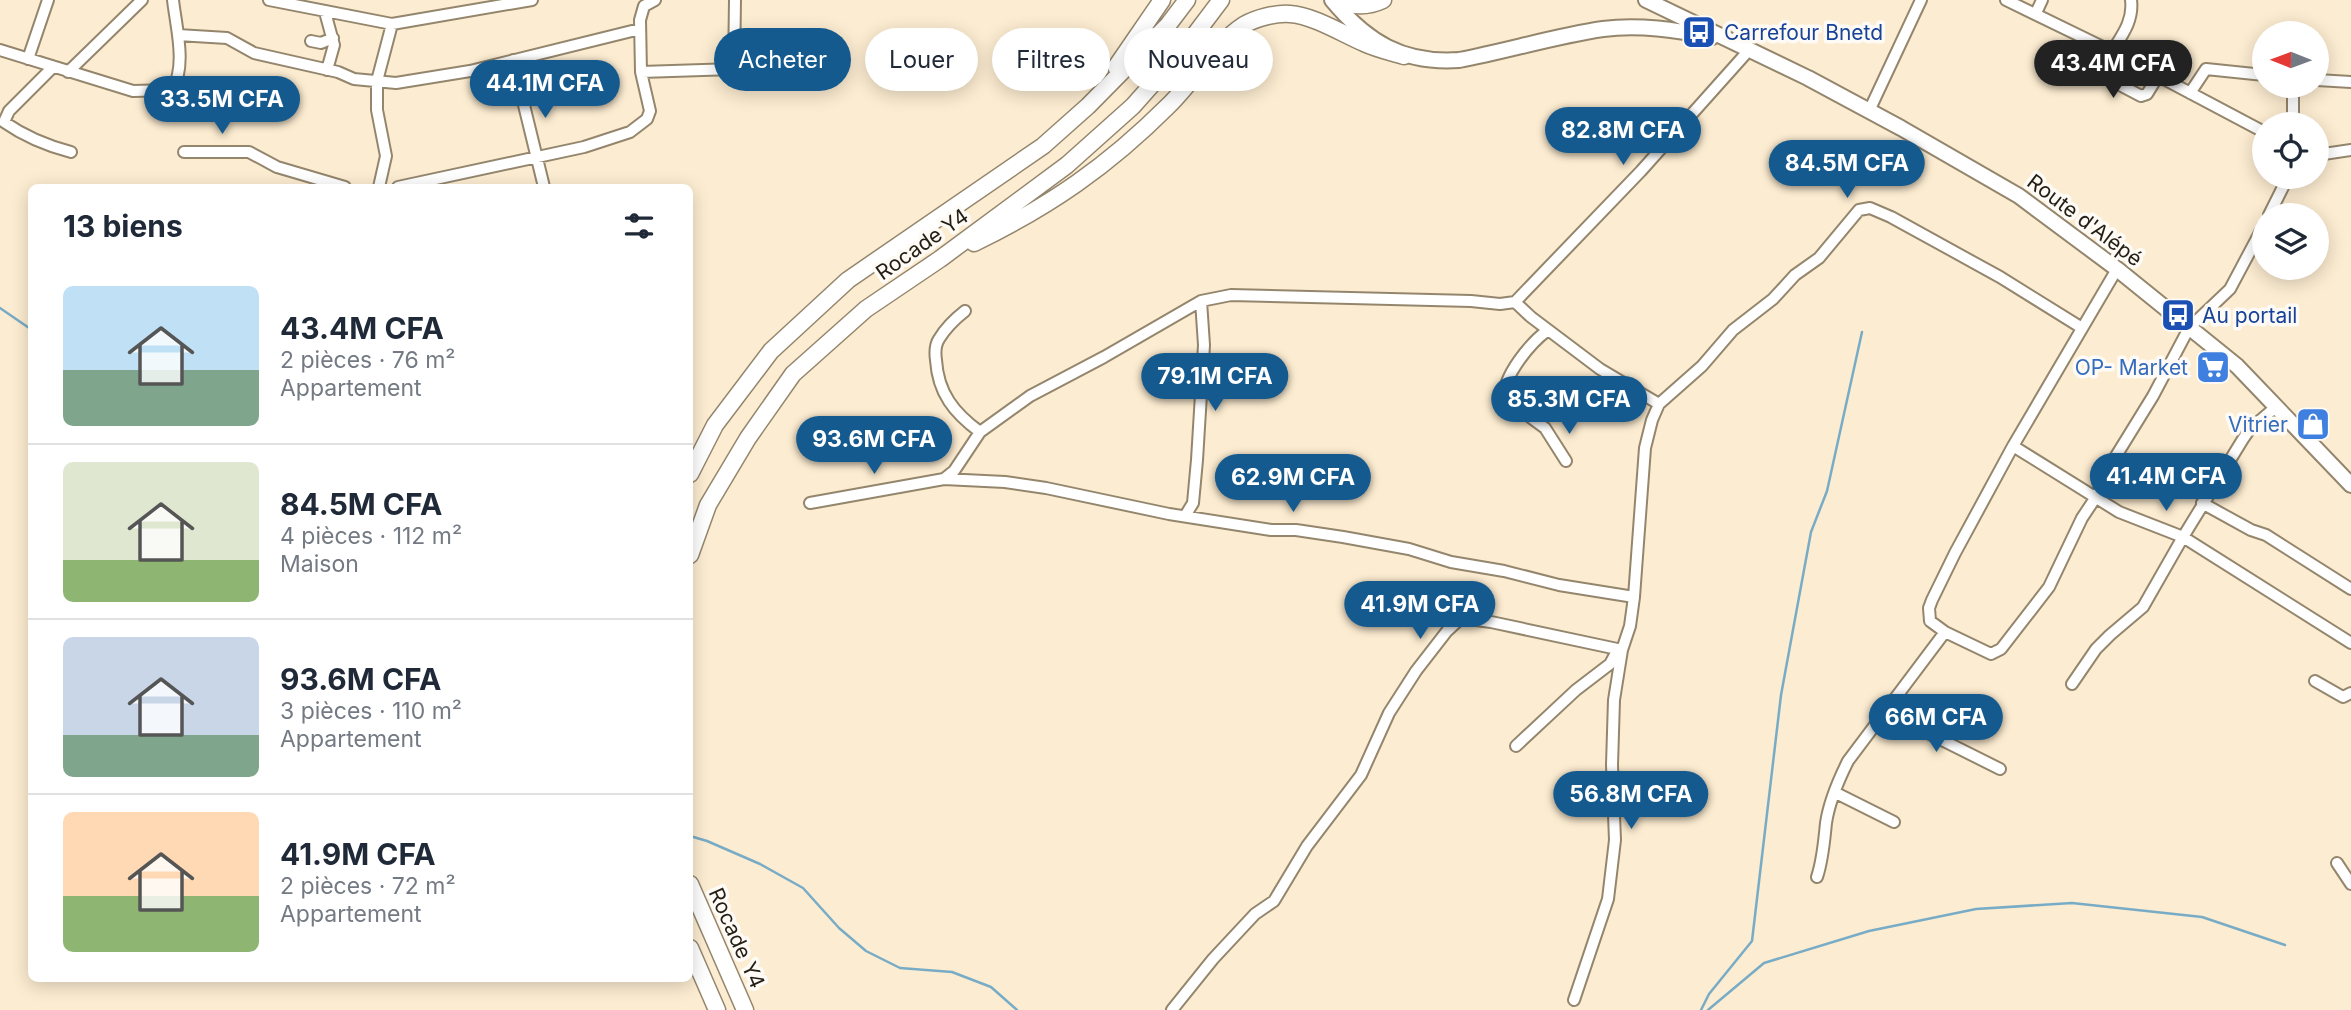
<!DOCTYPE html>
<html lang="fr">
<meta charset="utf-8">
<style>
body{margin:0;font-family:Inter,sans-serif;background:#f2f2f3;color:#1f2937;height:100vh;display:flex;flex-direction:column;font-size:26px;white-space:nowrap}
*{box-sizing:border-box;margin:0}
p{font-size:23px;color:#747a83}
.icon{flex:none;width:38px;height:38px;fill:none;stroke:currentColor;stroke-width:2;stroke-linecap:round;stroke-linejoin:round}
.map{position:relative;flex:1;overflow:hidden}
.details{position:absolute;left:28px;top:184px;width:665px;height:798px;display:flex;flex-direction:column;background:#fff;border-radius:10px;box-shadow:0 4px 18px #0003}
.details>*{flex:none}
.banner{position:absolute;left:714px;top:28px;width:665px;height:63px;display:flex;gap:14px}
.needle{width:46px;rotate:271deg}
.tools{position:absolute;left:2252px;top:21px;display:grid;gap:14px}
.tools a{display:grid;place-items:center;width:77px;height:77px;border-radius:50%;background:#fff;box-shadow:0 4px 18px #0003;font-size:35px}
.price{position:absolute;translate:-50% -60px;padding:0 16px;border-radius:24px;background:#155a8f;color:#fff;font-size:23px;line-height:46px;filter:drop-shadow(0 2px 4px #0008)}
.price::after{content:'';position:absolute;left:50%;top:42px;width:21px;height:16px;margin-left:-10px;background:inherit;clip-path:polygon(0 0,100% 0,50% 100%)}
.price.active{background:#222;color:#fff}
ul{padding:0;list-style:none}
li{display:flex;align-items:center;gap:21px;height:175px;padding:0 35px}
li+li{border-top:2px solid #e0e1e3}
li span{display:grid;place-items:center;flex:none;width:196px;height:140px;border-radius:10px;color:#555}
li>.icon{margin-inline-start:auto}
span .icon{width:84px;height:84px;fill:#fffc;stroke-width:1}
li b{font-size:30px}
h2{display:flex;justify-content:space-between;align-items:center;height:84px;padding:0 35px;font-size:30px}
.chip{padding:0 24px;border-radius:32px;background:#fff;box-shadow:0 4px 18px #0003;font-size:24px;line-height:63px}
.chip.active{background:#155a8f;color:#fff}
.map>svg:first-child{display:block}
</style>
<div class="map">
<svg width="2351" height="1010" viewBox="0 0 2351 1010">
<rect width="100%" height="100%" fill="#fcecd1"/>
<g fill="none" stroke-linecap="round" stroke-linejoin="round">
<path stroke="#78acc6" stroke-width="2.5" d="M0,308l32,22
M690,836l17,5 53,23 43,24 36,40 27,23 34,17 52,4 39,15 26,23
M1701,1010l8,-16 43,-53 29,-246 30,-163 16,-41 35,-159
M1708,1010l56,-47 105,-32 107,-22 96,-6 130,14 83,28"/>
<g stroke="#94866d" stroke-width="14">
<path id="minor" d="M269,0l123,24 140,-24
M2006,0l107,52 151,80
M2131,0c4,30 -23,48 -30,75l40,21 6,-2 11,-18
M325,12l9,33 -7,25
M2036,13l6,-13
M178,35l49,3 27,15 84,19 16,7 42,4 74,-12 170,-42
M311,41l10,2 12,-5
M0,50l133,41 39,-1c15,-24 4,-63 1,-90
M28,59l20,-59
M513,60l31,127
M53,67l-44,44 -5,11c20,14 44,24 67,30
M68,72l74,-72
M641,72l93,-3 1,-69
M2317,80l34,2
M2293,86v38
M2190,93l16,-24 58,6
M1869,111l52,-111
M184,152h65l28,15 68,20
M2317,155l34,-5
M379,187l7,-31 -9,-46v-29l15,-57
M398,187l186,-40 46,-15 17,-13 3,-8 -9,-39 -1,-52 4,-14 11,-6
M2269,215l19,-38
M2117,269l-104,177 -58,107 -23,47 -3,8 1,13 15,11 46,22 10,-5 48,-62 33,-69 14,-21 20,-41 37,-60 36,-68 41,-39 34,-64
M1515,302l16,15 69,52 59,35
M965,311c-9,7 -20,18 -26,28 -4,6 -4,14 -3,21 2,33 18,53 44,72
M1548,330c-18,13 -45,46 -44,68l41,30 21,33
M2013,446l106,66 64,25 60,-98 7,-10 27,-23
M944,479l10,-8 26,-39 50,-36 74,-39 97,-56 30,-6 240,6 29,3 15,-2 126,-131 109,-122
M810,503l134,-24 61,3 41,6 123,26 102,16h25l47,7 66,12 42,13 53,9 55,14 75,12
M2202,503l49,27 15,5 85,54
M1185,516l8,-13 4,-43 7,-115 -3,-44
M2315,681l28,16 8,-4
M2072,684l24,-35 14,-14 33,-28 40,-70 168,106
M1886,712l114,57
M1516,746l60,-56 34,-26 8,-15
M1836,793l58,29
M2337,863l14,21
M1817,877c6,-18 7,-35 9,-54 3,-20 13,-44 22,-62l97,-129
M1574,1000l34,-101 7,-59 -3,-75 2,-65 8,-50
M1172,1010l41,-51 42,-45 19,-13 33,-55 54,-71 28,-62 27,-42 31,-40 14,-13 30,4 131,28 8,-24 4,-29 11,-149 7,-28 7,-16 43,-38 31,-36 40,-31 22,-24 24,-17 40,-48 11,-2 21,9 109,60 82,51"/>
</g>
<g stroke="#94866d" stroke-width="18">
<path id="major" d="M1332,0c35,42 71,64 127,60 48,-9 96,-24 144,-31 36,-5 73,1 109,8
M1646,0l162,78 93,50 118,68 98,73 120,97 114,119"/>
</g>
<g stroke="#94866d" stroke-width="19">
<path id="highway" d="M1338,0c15,7 30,7 45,0
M1116,67l46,-67
M974,243c76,-37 134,-77 194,-137 25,-24 47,-62 76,-81 12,-7 31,-12 46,-11 22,1 53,20 74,29 13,6 27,9 40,13
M690,474l25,-49 56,-74 77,-71 195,-134 45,-40 80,-81 19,-25
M690,555l18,-50 40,-67 45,-64 73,-65 74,-50 127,-94 66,-59 54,-61 34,-45
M690,884l55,126
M690,948l27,62"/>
</g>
<use href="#minor" stroke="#fff" stroke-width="10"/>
<use href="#major" stroke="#fff" stroke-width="14"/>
<use href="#highway" stroke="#fff" stroke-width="16"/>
</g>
<defs>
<g id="bus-square" transform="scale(1.75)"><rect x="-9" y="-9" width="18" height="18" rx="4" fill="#1a4fb4" stroke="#fefbf6"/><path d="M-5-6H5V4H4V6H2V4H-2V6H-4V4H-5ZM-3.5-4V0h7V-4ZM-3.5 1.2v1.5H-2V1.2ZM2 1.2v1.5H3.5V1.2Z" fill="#fff"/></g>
<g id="supermarket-square" transform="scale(1.75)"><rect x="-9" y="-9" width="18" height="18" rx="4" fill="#3f7fe0" stroke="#fefbf6"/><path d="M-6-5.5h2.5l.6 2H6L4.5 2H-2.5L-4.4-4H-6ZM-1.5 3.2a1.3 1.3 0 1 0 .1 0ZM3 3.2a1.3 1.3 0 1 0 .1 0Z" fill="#fff"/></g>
<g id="shop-square" transform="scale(1.75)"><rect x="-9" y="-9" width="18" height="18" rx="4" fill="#3f7fe0" stroke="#fefbf6"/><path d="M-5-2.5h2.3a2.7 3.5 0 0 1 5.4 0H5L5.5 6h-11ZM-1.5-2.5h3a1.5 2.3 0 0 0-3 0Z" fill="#fff"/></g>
</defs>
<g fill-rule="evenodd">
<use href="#bus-square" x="1699" y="32"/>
<use href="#bus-square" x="2178" y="315"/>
<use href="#supermarket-square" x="2213" y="367"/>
<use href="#shop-square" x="2313" y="424"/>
</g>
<g text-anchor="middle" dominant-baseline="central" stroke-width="7" stroke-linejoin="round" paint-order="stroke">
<g font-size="21" fill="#164399" stroke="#fefbf6" text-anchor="start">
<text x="1724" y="32">Carrefour Bnetd</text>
<text x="2202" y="315">Au portail</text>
</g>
<g font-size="21" fill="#231e14" stroke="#fefbf6">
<text transform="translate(2085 220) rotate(37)">Route d'Alépé</text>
<text transform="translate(922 244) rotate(-35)">Rocade Y4</text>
<text transform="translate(737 938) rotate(66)">Rocade Y4</text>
</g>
<g font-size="21" fill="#366cbe" stroke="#fefbf6" text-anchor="end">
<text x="2188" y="367">OP- Market</text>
<text x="2288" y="424">Vitrier</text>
</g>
</g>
</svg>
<div class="tools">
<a><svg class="needle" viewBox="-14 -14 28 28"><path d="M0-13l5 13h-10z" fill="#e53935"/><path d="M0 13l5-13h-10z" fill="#747a83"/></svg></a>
<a><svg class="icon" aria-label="locate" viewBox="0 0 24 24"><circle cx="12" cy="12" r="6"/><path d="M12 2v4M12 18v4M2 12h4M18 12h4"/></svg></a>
<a><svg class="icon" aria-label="layers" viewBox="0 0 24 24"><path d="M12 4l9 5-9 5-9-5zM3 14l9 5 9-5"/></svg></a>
</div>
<b class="price active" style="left:2113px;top:100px">43.4M CFA</b>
<b class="price" style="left:545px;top:120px">44.1M CFA</b>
<b class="price" style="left:222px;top:136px">33.5M CFA</b>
<b class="price" style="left:1623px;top:167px">82.8M CFA</b>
<b class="price" style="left:1847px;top:200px">84.5M CFA</b>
<b class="price" style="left:1215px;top:413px">79.1M CFA</b>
<b class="price" style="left:1569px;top:436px">85.3M CFA</b>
<b class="price" style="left:874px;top:476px">93.6M CFA</b>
<b class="price" style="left:2166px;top:513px">41.4M CFA</b>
<b class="price" style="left:1293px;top:514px">62.9M CFA</b>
<b class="price" style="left:1420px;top:641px">41.9M CFA</b>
<b class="price" style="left:1936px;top:754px">66M CFA</b>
<b class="price" style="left:1631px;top:831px">56.8M CFA</b>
<div class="banner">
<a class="chip active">Acheter</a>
<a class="chip">Louer</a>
<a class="chip">Filtres</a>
<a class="chip">Nouveau</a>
</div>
<section class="details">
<h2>13 biens<svg class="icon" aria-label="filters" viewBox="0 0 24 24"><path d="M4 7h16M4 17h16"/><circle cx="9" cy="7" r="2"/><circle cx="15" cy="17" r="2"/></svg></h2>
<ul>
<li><span style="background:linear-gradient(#bfe0f5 60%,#7fa58c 0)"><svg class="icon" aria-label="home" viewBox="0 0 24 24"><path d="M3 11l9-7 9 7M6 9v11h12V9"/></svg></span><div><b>43.4M CFA</b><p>2 pièces · 76 m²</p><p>Appartement</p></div></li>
<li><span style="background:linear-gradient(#dfe7d0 70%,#8fb573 0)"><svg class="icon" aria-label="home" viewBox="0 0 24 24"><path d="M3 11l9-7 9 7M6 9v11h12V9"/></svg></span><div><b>84.5M CFA</b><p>4 pièces · 112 m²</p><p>Maison</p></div></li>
<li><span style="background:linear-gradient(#c9d6e8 70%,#7fa58c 0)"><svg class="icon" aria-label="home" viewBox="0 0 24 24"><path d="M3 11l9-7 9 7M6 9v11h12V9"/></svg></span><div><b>93.6M CFA</b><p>3 pièces · 110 m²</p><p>Appartement</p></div></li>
<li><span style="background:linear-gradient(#ffd9b3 60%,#8fb573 0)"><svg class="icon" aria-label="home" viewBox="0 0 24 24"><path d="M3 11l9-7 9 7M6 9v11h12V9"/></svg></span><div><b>41.9M CFA</b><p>2 pièces · 72 m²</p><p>Appartement</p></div></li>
</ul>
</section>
</div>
